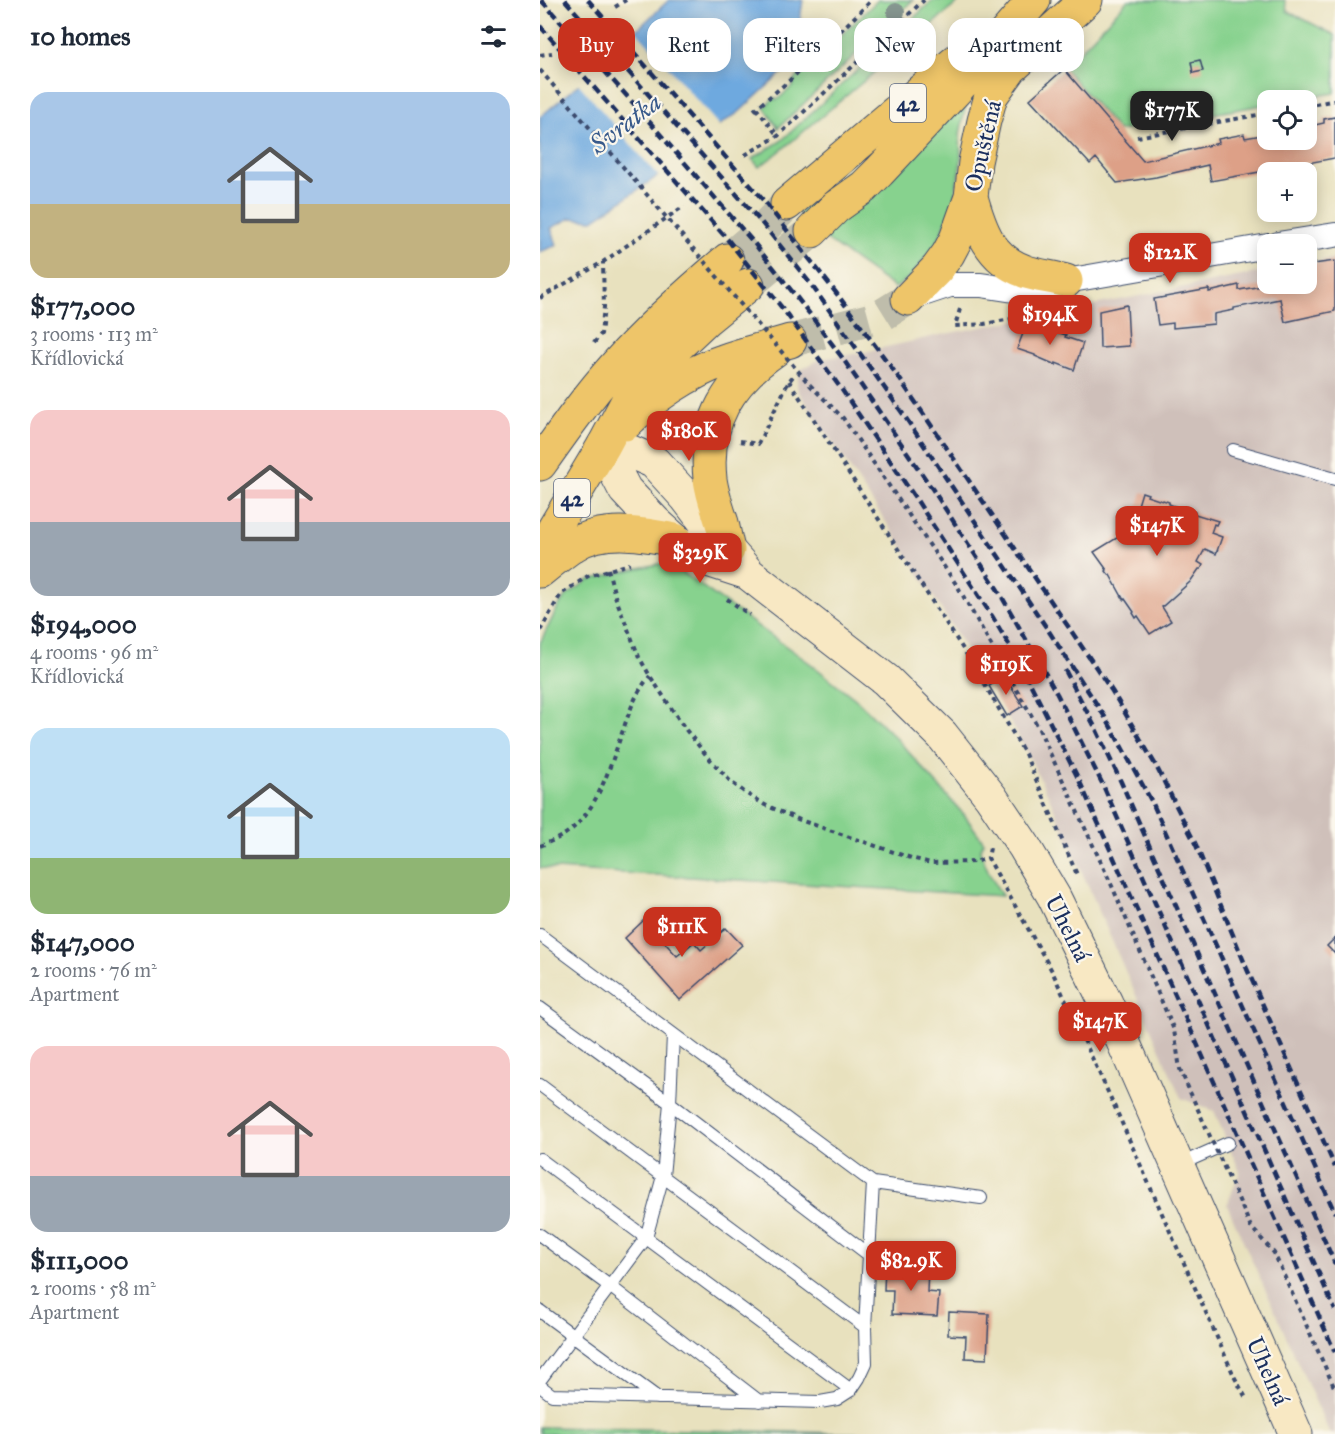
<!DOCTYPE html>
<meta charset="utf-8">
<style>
body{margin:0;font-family:"IM FELL Great Primer",serif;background:#f6f6f7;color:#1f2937;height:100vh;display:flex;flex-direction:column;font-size:22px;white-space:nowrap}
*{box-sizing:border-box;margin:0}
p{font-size:20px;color:#747a83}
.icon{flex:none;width:33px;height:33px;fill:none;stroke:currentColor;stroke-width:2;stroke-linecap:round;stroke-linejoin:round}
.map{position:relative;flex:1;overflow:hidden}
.panel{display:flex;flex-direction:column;background:#fff;width:540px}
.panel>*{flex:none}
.banner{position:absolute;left:18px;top:18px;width:570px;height:54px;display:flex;gap:12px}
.buttons{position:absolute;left:717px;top:90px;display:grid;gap:12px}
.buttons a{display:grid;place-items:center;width:60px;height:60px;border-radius:12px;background:#fff;box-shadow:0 3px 15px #0003;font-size:30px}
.price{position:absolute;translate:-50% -51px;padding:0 14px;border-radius:12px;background:#c8321e;color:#fff;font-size:20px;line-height:39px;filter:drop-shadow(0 2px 3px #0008)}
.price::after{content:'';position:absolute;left:50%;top:36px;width:18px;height:14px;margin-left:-9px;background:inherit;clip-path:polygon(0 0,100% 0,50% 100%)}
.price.on{background:#222;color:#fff}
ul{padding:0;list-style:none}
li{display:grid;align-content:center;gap:12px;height:318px;padding:0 30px}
li span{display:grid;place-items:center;height:186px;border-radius:18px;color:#555}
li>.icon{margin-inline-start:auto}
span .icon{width:108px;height:108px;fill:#fffc;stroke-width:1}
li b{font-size:26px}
h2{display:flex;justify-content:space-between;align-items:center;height:72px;padding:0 30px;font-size:26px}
.pill{padding:0 21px;border-radius:18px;background:#fff;box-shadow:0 3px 15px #0003;font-size:21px;line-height:54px}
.pill.on{background:#c8321e;color:#fff}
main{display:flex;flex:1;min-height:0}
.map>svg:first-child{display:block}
</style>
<main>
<section class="panel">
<h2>10 homes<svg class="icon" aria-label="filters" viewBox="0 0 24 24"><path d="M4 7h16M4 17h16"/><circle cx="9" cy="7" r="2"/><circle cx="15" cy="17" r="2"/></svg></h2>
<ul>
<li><span style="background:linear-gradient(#a9c7e8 60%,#c2b280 0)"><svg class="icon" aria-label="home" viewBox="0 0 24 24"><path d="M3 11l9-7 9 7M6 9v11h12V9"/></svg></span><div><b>$177,000</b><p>3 rooms · 113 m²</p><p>Křídlovická</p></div></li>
<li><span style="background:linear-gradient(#f6c9c9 60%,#9aa5b1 0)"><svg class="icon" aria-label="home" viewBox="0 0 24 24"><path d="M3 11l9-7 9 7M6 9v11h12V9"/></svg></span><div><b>$194,000</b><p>4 rooms · 96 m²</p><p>Křídlovická</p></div></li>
<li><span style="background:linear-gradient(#bfe0f5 70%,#8fb573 0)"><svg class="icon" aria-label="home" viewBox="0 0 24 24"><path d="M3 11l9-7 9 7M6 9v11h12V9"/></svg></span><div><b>$147,000</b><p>2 rooms · 76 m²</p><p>Apartment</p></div></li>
<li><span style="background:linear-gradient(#f6c9c9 70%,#9aa5b1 0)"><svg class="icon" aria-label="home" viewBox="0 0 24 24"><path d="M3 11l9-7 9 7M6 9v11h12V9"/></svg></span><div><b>$111,000</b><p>2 rooms · 58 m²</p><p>Apartment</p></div></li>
</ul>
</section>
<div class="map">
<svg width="795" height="1434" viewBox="0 0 795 1434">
<rect width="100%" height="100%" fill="#fbf7ec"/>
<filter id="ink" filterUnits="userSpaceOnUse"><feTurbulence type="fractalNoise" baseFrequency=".0167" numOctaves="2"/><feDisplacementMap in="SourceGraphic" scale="12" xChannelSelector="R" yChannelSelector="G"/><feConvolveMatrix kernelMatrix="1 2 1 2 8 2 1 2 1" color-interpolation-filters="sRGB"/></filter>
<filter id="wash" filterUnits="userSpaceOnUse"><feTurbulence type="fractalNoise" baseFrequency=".008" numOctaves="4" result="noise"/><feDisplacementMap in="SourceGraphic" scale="24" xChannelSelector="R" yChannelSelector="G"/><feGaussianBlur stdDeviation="1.35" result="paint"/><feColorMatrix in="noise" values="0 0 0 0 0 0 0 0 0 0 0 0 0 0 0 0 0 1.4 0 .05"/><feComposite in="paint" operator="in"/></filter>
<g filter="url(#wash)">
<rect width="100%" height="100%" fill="#e8e1be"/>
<path fill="#cfc0ba" d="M795,258v1176h-5l-103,-229 13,-33 -26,-61 -33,-13 -132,-301 -24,-49 -36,-62 -89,-143 -102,-152 -1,-6 1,-7 4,-9 19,-10 39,-6 80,-18 327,-64 1,13h38l1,-20z"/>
<path fill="#87d28e" stroke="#518076" stroke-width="1.5" d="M338,0h35l-135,128 -14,-21 11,-9 2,2 17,-15 -2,-3z
M393,0h28l-182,152 -20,15 -7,-8 29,-18z
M588,0h157l2,11 48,24v58l-45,7h-22l-1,4 -148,27 -55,-63z
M427,99l-7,35 1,27 -8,45 -16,37 -26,33 -16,12 -74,-52z
M324,158v4l-59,58 -7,-7z
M124,563l12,5 135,96 47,37 39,38 68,77 19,26 -4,9 9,22 13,23 -462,-28v-225l18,-36 8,-11 23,-16 45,-11z
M0,1427l349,7h-349z"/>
<path fill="#6ea9df" stroke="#446c9e" stroke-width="1.5" d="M129,0h134l-6,39 13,8 -72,66 -19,12 -61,51 -65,44 -22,-2 -20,10 6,17 -17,7v-135l39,-33z"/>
<path fill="#e8e1be" d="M94,28l87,100 -61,50 -83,-96z"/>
<g id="blocks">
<path fill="#dda087" d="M660,60l3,11 -10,2 -2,-11z
M524,69l79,92 76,-18 -1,-4 26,-5 1,4 23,-4v6h38v-13l18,-4v-4l11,-2v41l-124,23 -3,-16 -52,12 -39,6 -21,-25 -6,6 -60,-65z
M795,261v50l-50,11 -5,-23 -46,9v2l-20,4v10l-41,4v-5l-15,2 -4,-26 55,-10v3l30,-7v5l34,-6h33v-19z
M587,305l2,41 -29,2 -1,-37z
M487,323l39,12 -1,2 18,6 -9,27 -18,-7v2l-21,-9v-1l-18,-6z
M602,492l6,2 -1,2 15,5 1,-1 6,2v2l21,8 -1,-2 6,2v2l23,7 -2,4 -2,-1 -3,9 11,4 -6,17 -11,-5 -7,13 5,3 -2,4h-2l-9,13 -28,25 9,14 -21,13 -12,-18 -2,2 -3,-5 1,-1 -9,-13 -1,1 -14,-25h-1l-3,-4 1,-1 -13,-18 23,-14 9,-9 9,-14z
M465,677l18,29 -16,10 -18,-30z
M104,920l33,36 17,-14 7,8 25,-22 16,17 -62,55 -55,-62z
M795,938v16l-8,-8z
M345,1267l43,2 -1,23 12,1 -2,23 -45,-2 1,-24h-9z
M409,1312l40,2 -2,45 -22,-1 1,-22 -18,-1z"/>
</g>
</g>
<g filter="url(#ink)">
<use href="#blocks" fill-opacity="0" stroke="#3a4a6c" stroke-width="1.5"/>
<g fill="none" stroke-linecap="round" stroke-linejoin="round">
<path stroke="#bfbdab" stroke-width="33" stroke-dasharray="33 16" stroke-linecap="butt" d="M187,260l32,-27 28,-29
M208,285l64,-54
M250,341l89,-24 29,-18"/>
<g stroke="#3a4a6c" stroke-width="14">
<path id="lane" d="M693,450l102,29
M0,935l333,248 108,15
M0,1008l130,95 199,152
M0,1085l325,242
M0,1159l311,231
M638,1165l50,-22
M0,1235l71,52 148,114
M0,1311l118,87
M0,1380l106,-142 17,-62 7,-73 3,-68
M0,1386l12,9 268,7 17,-3 14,-9 8,-12 7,-15 -1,-36 8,-144"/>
</g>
<g stroke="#3a4a6c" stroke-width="26">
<path id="street" d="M738,244l57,-9
M371,298l39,-13h31l46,7 20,-3 19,-8 202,-35"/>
</g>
<g stroke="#3a4a6c" stroke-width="35">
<path id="secondary" d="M64,445l25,6 25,11 32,35 32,42 31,35 137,106 56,55 49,62 33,49 30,51 52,106 190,431
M64,445l10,24 11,21 30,32 20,18 33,20 37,12"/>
</g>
<g stroke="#3a4a6c" stroke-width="35">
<path id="primary" d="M431,197c9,32 19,62 53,74 13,5 29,6 42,10
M247,204l180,-152
M272,231l24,-24 28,-20 15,-15 78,-83 77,-89
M368,299l29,-30 11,-15 8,-15 15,-42 4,-35 9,-41 7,-25 20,-28 75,-68
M85,424c24,-24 66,-53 98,-63 22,-8 45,-13 67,-20
M0,464c24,-34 48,-68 76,-99 34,-38 72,-72 111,-105
M188,550c-2,-9 -4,-18 -6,-27 -5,-15 -10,-29 -12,-44 -6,-58 19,-97 65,-129
M0,552l64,-107 23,-43 12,-18 15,-16 51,-48 43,-35
M0,571c11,-9 22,-18 34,-26 30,-19 68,-11 101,-5"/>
</g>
<path stroke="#3a4a6c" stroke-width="4" stroke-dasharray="4.5 4.5" stroke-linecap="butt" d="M75,7l11,-7
M0,55l12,-2
M766,106l29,-6
M216,108l22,28
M214,110l36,-30 82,-80
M597,137l131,-24
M205,155l33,-19 146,-136
M0,298l63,-36 81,-56
M420,309l-5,17 29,-2 38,-7
M54,343l7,-9 3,-27 -1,-45
M249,381l185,285 51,88 53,123
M270,385l33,33 115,169 79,138 75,161 62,144 6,39 10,23
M200,441l18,3 31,-63 6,-7
M68,569l7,27 24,61 11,19 36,54 21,26 24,26 16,12 18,11 35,15 111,38 20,5 44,-1 13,-4
M187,599l23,16
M0,631l21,-37 27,-18 42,-12
M443,660l13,-8
M0,846c12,-5 23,-9 33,-18 26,-22 39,-67 50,-98 7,-20 13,-38 27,-54
M450,848l-2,10 64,113 61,132 122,275 11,20
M702,1207l9,20 23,26 61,136"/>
<use href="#lane" stroke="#fff" stroke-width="12"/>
<use href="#street" stroke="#fff" stroke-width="24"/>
<use href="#secondary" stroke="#f8e8c3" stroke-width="33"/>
<use href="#primary" stroke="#eec569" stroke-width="33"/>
<path stroke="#1b2f5e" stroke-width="4.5" stroke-dasharray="9 4.5" stroke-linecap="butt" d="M1,0l93,104 120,139 55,70 32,43 92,134 65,100 59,104 45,89 233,527
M25,0l196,222 49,61 93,131 145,216 59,90 46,84 182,409
M48,0l176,201 73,93 60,81 215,316 43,73 41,81 51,124 88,198
M0,26l188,214 55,69 59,81 74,109 76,117 30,51 57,113 256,572
M525,670l31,59 25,53 214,482"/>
<path stroke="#3a4a6c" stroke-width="4" stroke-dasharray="4.5 4.5" stroke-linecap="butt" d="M0,70l270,315
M650,1092l52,115"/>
</g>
<g fill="#869690">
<circle cx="356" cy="12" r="9"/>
<circle cx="331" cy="33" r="9"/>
</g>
</g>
<g text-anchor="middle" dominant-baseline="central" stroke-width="4.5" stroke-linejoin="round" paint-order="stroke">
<g fill="#fbf7ec" stroke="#5e6b89" stroke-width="1.5">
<rect x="350" y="84" width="36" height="38" rx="4.5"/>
<rect x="14" y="479" width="36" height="38" rx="4.5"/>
</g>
<g font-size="22" font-weight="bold" fill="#1b2f5e">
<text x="368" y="103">42</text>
<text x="32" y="498">42</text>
</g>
<g font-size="24" fill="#1b2f5e" stroke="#fbf7ec">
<text transform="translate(443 146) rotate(-77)">Opuštěná</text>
<text transform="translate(528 928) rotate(63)">Uhelná</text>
<text transform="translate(728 1371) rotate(66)">Uhelná</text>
</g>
<g font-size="26" font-style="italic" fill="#385a8b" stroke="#fbf7ec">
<text transform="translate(85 123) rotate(-37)">Svratka</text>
</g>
</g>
</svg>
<div class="buttons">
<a><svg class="icon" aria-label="locate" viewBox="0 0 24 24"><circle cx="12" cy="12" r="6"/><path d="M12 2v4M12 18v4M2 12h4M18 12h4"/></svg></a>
<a>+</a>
<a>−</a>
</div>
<b class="price on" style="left:632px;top:142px">$177K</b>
<b class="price" style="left:630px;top:284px">$122K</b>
<b class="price" style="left:510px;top:346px">$194K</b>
<b class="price" style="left:149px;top:462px">$180K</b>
<b class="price" style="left:617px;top:557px">$147K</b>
<b class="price" style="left:160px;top:584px">$329K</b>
<b class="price" style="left:466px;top:696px">$119K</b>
<b class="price" style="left:142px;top:958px">$111K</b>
<b class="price" style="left:560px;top:1053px">$147K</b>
<b class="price" style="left:371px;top:1292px">$82.9K</b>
<div class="banner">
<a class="pill on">Buy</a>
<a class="pill">Rent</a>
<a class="pill">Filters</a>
<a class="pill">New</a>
<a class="pill">Apartment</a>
</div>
</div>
</main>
